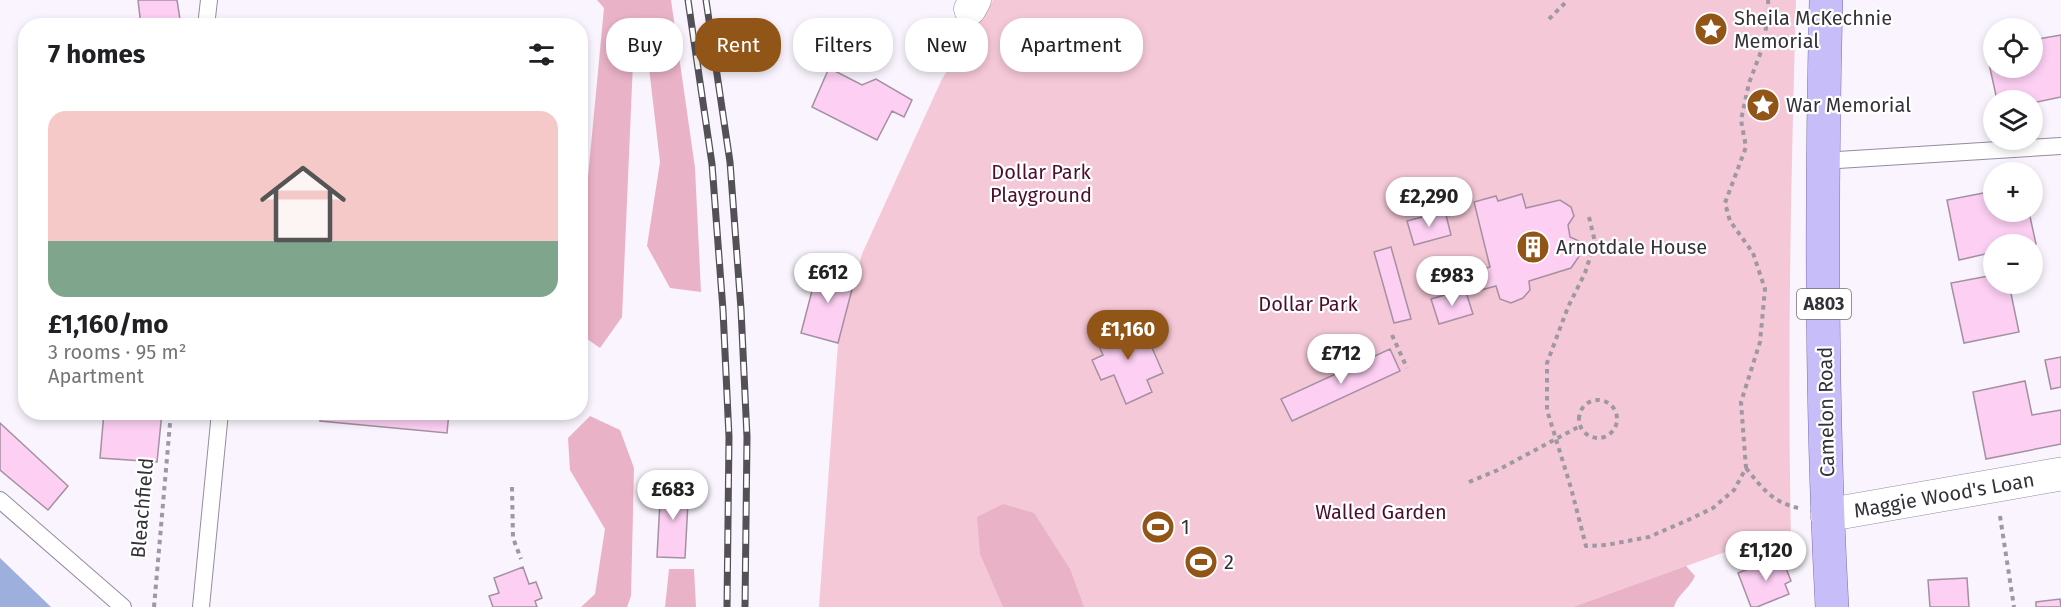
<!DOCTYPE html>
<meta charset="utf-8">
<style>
body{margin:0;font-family:"Fira Sans",sans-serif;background:#f2f2f2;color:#202124;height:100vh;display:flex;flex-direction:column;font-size:22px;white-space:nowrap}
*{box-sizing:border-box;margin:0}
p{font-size:20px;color:#757577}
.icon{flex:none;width:33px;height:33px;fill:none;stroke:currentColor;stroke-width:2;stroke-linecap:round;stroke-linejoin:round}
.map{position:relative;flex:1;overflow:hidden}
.drawer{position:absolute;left:18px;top:18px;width:570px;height:402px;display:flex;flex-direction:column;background:#fff;border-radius:24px;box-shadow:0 3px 9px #0003}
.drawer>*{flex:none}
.banner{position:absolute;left:606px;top:18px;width:570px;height:54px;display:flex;gap:12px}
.buttons{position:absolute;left:1983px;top:18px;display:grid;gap:12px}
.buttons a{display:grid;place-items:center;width:60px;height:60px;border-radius:50%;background:#fff;box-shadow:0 3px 9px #0003;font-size:30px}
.price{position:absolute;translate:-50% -51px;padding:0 14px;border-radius:21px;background:#fff;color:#222;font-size:20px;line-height:39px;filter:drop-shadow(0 2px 3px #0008)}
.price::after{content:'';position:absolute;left:50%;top:36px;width:18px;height:14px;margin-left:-9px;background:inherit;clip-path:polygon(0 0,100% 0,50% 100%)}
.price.selected{background:#925518;color:#fff}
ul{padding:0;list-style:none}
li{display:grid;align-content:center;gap:12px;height:318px;padding:0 30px}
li+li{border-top:2px solid #e0e0e0}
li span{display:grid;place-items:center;height:186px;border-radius:18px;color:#555}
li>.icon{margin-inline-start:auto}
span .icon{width:108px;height:108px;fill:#fffc;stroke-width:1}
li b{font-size:26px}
h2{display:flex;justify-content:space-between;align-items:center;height:72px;padding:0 30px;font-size:26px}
.pill{padding:0 21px;border-radius:24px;background:#fff;box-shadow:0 3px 9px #0003;font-size:21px;line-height:54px}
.pill.selected{background:#925518;color:#fff}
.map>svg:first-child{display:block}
</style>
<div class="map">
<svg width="2061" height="607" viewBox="0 0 2061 607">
<rect width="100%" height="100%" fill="#f9f4fd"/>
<path fill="#f5c8d8" d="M993,0h803c-5,179 -9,359 -5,538l-41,5 -177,64h-754l19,-264 24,-89 80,-175z"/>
<path fill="#e9b2c6" d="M597,0h74l24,168 6,124 -31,-4 -23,-42 13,-84 -11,-94 -16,-6 -11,255 -22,31 -20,-14 1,-83 23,-243z
M590,416l30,14 14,38 -3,128 -4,11h-46l14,-13 10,-65 -35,-59 -2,-32z
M1003,504l31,9 36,56 14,38h-81l-23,-53 -3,-37z
M1686,566l9,10c-5,12 -18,19 -21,31h-101z
M669,569h25l2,38h-31z"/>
<path fill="#9dafdd" d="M0,558l51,49h-51z"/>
<path fill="#fccff3" stroke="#a490a0" stroke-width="1.5" d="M138,0h39l4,26h-40z
M2061,35v62l-29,6v-3h-35l-11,-50 8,-2v20h38v-28z
M829,68l33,17 14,-6 36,21 -8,17 -12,-6 -15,29 -65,-33z
M1994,191v21h35l7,32h-42v8l-35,8 -12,-60z
M1522,194l4,14 34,-8 11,7 3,9 -6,9 2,12 9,4 3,11 -11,16 -42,13 1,9 -7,8 -12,5 -11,-4 -4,-13 -15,4 -5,-19 14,-4 -16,-65 22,-6 2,5z
M1445,211l6,24 -37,10 -7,-24z
M1391,247l20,72 -17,4 -20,-71z
M819,264l37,10 -18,69 -37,-10z
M1994,275v9h15l10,48 -55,11 -13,-60z
M1465,289l8,25 -34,10 -8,-25z
M1140,320l23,53 -16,7 5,12 -26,12 -12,-29 -13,5 -9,-20 11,-5 -7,-16z
M1390,349l10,22 -108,50 -11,-22z
M2061,357v30l-10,2 -6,-29z
M2025,381l7,34 29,-5v34l-75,15 -13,-67z
M104,412h58l-5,50 -57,-4z
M321,412h128l-2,21 -127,-12z
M0,423l68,63 -20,24 -48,-40z
M661,483l28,1 -4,74 -28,-1z
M1781,556l10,25 -6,3 4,10 -32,13h-6l-13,-34z
M523,567l6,17 7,-2 6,16 -7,3 2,6h-44l-4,-11 10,-3 -5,-15z
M1967,578l2,29h-39l-2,-27z
M2060,599l1,8h-25v-5z"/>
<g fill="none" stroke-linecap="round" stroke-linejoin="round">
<g stroke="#968b9e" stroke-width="18">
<path id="lane" d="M206,26l3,-26
M1822,161l239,-15
M0,500l123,107
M201,607l19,-195"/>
</g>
<g stroke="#968b9e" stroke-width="33">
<path id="street" d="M970,9l5,-9"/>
</g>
<g stroke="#968b9e" stroke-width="34">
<path id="secondary" d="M1827,515l234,-41"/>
</g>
<g stroke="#7b6fb2" stroke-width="34">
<path id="primary" d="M1826,0c-5,202 -5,405 6,607"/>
</g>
<path stroke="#9d98a1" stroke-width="4" stroke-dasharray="4.5 4.5" stroke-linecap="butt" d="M1549,19l19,-19
M1589,217l6,25 -10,31 -17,34 -21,56v47l24,78 15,58 20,-1 43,-8 39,-17 25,-12 21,-18 12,-22 -5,-66 19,-60 5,-53 -12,-36 -23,-32 -5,-18 21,-56 -5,-27 8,-37 13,-34 7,-37 -1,-12
M1392,335l15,33
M1579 419a19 19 0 1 1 38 0a19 19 0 1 1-38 0Z
M1746,468c16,20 26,34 52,40
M1469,482l29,-12 82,-44
M512,487l1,51 8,21
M2000,516l14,91
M154,607l17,-195"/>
<use href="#lane" stroke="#fff" stroke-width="16"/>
<use href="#street" stroke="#fff" stroke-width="32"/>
<use href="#secondary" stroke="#fff" stroke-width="33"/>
<use href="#primary" stroke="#c7bdf8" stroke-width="33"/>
<g stroke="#545058" stroke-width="7">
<path id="rail" d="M688,0l24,164 11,146 6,127 -2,170
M706,0l24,162 11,147 6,128 -2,170"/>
</g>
<use href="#rail" stroke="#fff" stroke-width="4.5" stroke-dasharray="14" stroke-linecap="butt"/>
</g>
<defs>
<g id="sight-disc" transform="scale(1.725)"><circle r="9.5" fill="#925518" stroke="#fff"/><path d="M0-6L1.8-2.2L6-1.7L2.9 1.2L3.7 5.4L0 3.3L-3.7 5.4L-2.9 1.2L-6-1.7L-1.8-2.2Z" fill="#fff"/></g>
<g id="building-disc" transform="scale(1.725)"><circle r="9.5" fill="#925518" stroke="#fff"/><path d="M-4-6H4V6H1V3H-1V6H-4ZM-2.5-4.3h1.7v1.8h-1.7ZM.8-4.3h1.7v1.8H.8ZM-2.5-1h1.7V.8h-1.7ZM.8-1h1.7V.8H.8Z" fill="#fff"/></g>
<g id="stadium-disc" transform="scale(1.725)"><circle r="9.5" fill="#925518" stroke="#fff"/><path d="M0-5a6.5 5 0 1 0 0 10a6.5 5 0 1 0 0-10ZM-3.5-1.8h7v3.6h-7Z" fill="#fff"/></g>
</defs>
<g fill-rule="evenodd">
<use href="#sight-disc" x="1711" y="29"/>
<use href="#sight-disc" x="1763" y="105"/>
<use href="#building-disc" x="1533" y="247"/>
<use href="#stadium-disc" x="1158" y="527"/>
<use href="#stadium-disc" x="1201" y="562"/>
</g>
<g text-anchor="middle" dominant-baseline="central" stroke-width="4.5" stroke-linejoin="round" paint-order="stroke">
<rect fill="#fff" stroke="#726f74" stroke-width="1.5" x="1797" y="289" width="54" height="30" rx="4.5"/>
<g font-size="18" font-weight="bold" fill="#353139">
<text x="1824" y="304">A803</text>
</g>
<g font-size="20" fill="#353139" stroke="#fff" text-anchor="start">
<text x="1734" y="18">Sheila McKechnie<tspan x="1734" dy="23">Memorial</tspan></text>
<text x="1786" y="105">War Memorial</text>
<text x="1556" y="247">Arnotdale House</text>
<text x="1181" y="527">1</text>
<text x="1224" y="562">2</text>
</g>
<g font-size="20" fill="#4d0e2d" stroke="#fff">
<text x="1041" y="172">Dollar Park<tspan x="1041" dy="23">Playground</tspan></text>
<text x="1308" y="304">Dollar Park</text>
<text x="1381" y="512">Walled Garden</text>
</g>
<g font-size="20" fill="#353139" stroke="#fff">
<text transform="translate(1826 412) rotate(-91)">Camelon Road</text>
<text transform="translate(1944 495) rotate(-10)">Maggie Wood's Loan</text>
<text transform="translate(142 508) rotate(-85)">Bleachfield</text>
</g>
</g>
</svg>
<div class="buttons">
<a><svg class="icon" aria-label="locate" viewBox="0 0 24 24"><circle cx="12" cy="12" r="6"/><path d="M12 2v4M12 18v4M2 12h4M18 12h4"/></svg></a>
<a><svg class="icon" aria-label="layers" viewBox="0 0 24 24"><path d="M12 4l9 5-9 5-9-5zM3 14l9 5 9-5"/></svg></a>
<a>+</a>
<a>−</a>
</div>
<b class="price" style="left:1429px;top:228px">£2,290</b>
<b class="price" style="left:828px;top:304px">£612</b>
<b class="price" style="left:1452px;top:307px">£983</b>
<b class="price selected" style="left:1128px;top:361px">£1,160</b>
<b class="price" style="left:1341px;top:385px">£712</b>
<b class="price" style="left:673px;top:521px">£683</b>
<b class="price" style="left:1766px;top:582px">£1,120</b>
<div class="banner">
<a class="pill">Buy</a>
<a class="pill selected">Rent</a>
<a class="pill">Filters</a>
<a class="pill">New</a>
<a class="pill">Apartment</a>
</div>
<section class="drawer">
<h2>7 homes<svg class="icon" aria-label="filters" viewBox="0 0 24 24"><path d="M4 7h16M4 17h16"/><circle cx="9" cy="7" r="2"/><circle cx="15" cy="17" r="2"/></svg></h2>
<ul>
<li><span style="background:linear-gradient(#f6c9c9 70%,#7fa58c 0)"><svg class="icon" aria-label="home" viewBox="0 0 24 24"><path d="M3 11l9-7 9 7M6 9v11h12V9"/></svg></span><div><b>£1,160/mo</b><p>3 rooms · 95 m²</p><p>Apartment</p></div></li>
</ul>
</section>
</div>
